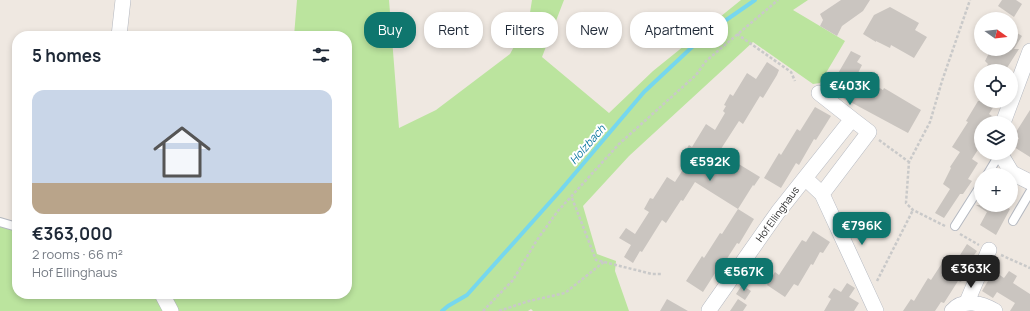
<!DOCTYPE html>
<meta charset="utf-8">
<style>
body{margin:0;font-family:Manrope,sans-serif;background:#f2f2f3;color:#1f2937;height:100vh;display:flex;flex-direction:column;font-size:15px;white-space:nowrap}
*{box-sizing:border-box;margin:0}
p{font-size:13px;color:#747a83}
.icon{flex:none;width:22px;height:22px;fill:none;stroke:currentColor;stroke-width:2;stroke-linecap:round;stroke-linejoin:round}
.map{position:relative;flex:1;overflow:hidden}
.sheet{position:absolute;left:12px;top:31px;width:340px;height:268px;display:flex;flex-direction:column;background:#fff;border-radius:16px;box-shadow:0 2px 6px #0003}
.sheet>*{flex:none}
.banner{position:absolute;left:364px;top:12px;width:380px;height:36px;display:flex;gap:8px}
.needle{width:26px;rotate:105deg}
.fabs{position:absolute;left:974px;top:12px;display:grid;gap:8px}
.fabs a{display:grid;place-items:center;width:44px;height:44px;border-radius:50%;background:#fff;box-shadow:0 2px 6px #0003;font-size:20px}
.price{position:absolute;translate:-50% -34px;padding:0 9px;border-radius:8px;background:#0f766e;color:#fff;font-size:13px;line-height:26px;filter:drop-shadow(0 1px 2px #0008)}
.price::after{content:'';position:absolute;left:50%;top:24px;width:12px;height:9px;margin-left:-6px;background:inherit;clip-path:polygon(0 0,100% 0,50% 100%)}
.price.on{background:#222;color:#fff}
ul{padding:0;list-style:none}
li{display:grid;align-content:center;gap:8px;height:212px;padding:0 20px}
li+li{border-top:1px solid #e0e1e3}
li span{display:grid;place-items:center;height:124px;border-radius:12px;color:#555}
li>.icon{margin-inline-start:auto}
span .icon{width:72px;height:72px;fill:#fffc;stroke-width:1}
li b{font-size:17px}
h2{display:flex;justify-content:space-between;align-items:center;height:48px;padding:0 20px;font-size:17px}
.tag{padding:0 14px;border-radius:16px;background:#fff;box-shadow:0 2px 6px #0003;font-size:14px;line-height:36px}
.tag.on{background:#0f766e;color:#fff}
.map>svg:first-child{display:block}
</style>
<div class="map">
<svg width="1030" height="311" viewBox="0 0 1030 311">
<rect width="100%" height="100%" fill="#efe8e1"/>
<path fill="#bbe49e" d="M297,0h92l10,128 37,-18 74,-56 19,-35 3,-19h32l-22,57 67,56 44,-42 88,-71h67l-15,10 52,31 -25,42 -7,1 -60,-42 -124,114 -46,50 14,48 19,7 -1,10 14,40h-96l-2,-2 -3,2h-528v-94l17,11v66h330v-258h-53z"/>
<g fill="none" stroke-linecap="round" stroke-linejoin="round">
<path stroke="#76d7ee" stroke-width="4" d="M442,311l6,-5 19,-11 93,-104 84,-99 62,-58 49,-34"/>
</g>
<path fill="#cac5c0" d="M841,0h29l-7,11 -21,15 -5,10 -17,-10 3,-6 -3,-6z
M1002,0h14l6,4 -8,13 -16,-11z
M890,7l29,16 -4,7 12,7 -13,21 -23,-13 -1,3 -14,-7v1l-13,-8 11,-19z
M1011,29l11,7 -8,13h5l-14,22h-21l4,-7 -3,-3 5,-10 3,2 2,-4h16z
M851,51l10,5 -4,6 5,3 -5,10 26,15 1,-2 37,22 -13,23 -65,-35 4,-7 -14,-9z
M767,62l12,8 -2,5 -14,23 -3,-2 -17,28 -4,-3 -20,31 41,25 -6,9 -1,-1 -15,24 16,10 -15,25 -2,-1 -16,25 -2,-1 -16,25 -17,-11 16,-25 2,2 16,-25 2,1 16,-25 -43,-27 -12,19 -2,-1 -15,23 -4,-3 -20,32 -2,-1 -7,12 -9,-6 7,-12 -12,-7 7,-10 9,6 14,-22 -5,-3 6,-11 3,1 14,-22 8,5 14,-22 -7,-4 7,-11 3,2 14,-23 9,6 10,-17 -2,-2 3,-5 -2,-1 6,-11 3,2 14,-23 9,6z
M978,101h19l-8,13 6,4 -1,5h-13v22l-9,14 6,4 -10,16 4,2 -9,13h-3l-16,24 -9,-5 15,-24 -7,-5 8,-16 -1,-1 10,-15 -8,-5 16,-25 -2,-1z
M815,107l16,9 -15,24 -2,-1 -15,26 -3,-2 -15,25 -17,-10 15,-25 2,2 16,-26 3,2z
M1030,110v47l-16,-10 5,-9 -5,-3z
M976,205h28l6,4 -14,26 -16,-10 7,-13z
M813,231l17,11 -7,11 -3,-1 -7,13 -2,-1 -13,22 -4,-2 -9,13 -18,-12 8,-13 4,3 23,-35 4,2z
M967,244l10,7 -5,7 3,2 -14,22 -3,-1 -14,22 -3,-1 -6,9h-32l8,-12 3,2 14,-23 3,2 15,-23 9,6z
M994,271l10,7 5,-7 8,5 -4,7 17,11v17h-20l5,-8 -18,-11 -4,6 -11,-7z
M847,283l8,5 -6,9 10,6 -5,8h-30l7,-12 -3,-2 6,-9 7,4z
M742,285l9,6 -6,9 -9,-6z
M667,299l21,12h-28z
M738,299l9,6 -4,6h-13z"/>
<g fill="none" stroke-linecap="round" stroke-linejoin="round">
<g stroke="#b4b8c0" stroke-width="10">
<path id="service" d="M987,175l12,-20
M1013,221l17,-29
M0,222l17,5
M955,226l26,-41"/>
</g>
<g stroke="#b4b8c0" stroke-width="16">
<path id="minor" d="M119,36l4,-36
M819,93l33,26
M1003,123l27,-72
M1000,153l12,20 18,9
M822,194l47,-62 -17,-13 -47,59 17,16 54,117
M162,294l9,17
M967,302l22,-52
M709,310l69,-98 27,-34
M952,311c11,-13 30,-8 43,0"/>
</g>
<path stroke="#c9c9c9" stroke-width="2.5" stroke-dasharray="3 2" stroke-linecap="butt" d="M737,34l54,38 4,9
M879,140l30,22
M716,173l4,3
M572,198l24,62 56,14h9
M945,226l-32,-16 -7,-7 3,-41 21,-40 12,-41 28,-81
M960,234l19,11
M1001,255l29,13
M877,281l36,-71
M483,311l30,-31 24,-40 20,-28 62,-68 77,-69 10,-14 72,-61
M499,311l30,-10 36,-8 40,-32"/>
<use href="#service" stroke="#fff" stroke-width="8"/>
<use href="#minor" stroke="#fff" stroke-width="15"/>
</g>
<g text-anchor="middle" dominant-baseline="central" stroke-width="4" stroke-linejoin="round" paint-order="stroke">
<g font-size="10" fill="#2e2e2e" stroke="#fff">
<text transform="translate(777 214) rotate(-54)">Hof Ellinghaus</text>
</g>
<g font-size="11" font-style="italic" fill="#0f79a0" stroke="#fff">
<text transform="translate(587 144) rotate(-49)">Holzbach</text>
</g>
</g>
</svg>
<div class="fabs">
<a><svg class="needle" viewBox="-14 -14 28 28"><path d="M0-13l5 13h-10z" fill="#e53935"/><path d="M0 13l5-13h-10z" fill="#747a83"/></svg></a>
<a><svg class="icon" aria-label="locate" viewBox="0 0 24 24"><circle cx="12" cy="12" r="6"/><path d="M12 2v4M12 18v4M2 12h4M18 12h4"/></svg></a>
<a><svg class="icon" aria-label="layers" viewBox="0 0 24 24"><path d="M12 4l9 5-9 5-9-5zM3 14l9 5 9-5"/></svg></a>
<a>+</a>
</div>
<b class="price" style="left:850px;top:106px">€403K</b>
<b class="price" style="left:710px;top:182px">€592K</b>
<b class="price" style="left:862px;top:246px">€796K</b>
<b class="price on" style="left:971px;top:289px">€363K</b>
<b class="price" style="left:744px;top:292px">€567K</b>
<div class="banner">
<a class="tag on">Buy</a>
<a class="tag">Rent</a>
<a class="tag">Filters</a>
<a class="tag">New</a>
<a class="tag">Apartment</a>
</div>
<section class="sheet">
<h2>5 homes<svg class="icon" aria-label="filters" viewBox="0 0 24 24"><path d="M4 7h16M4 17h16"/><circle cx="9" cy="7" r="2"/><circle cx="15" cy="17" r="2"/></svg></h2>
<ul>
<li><span style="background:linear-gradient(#c9d6e8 75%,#b9a48a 0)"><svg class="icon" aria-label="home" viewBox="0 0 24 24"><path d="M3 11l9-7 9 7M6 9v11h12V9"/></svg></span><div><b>€363,000</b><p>2 rooms · 66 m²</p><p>Hof Ellinghaus</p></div></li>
</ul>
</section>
</div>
